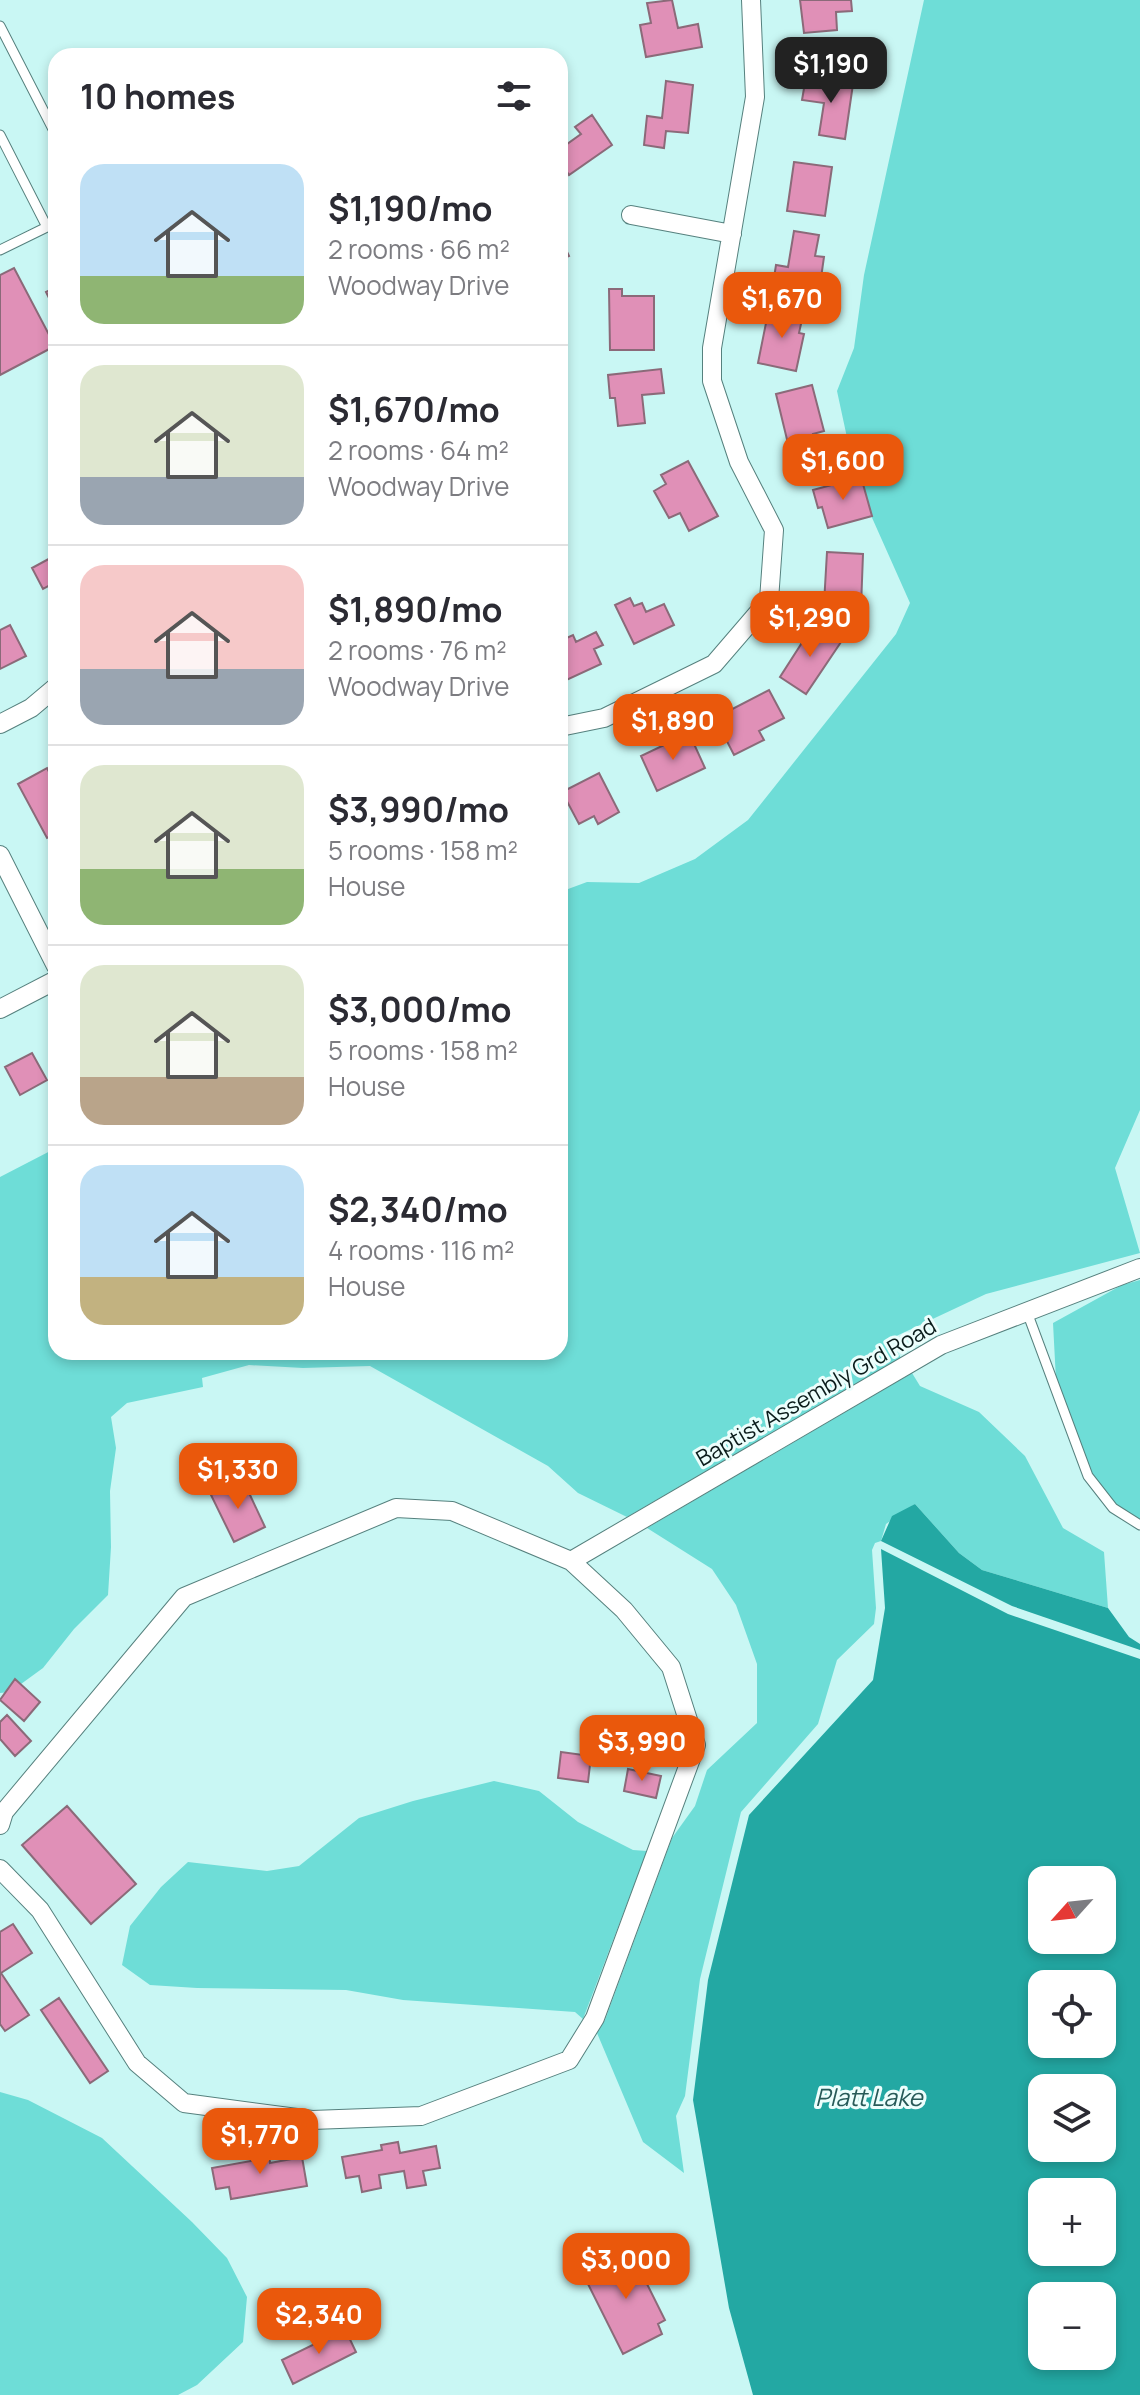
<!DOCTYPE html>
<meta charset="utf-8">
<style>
body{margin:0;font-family:Manrope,sans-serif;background:#f2f2f3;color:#2b2b33;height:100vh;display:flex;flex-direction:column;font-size:30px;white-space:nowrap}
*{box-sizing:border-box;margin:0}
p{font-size:26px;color:#7c7c81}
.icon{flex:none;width:44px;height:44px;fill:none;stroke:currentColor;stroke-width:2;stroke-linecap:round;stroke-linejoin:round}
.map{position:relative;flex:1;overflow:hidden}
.sheet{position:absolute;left:48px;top:48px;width:520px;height:1312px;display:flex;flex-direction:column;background:#fff;border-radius:24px;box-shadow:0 4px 12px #0003}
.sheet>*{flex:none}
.needle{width:52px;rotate:243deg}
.tools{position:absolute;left:1028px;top:1866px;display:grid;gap:16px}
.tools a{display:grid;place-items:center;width:88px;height:88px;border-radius:16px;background:#fff;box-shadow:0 4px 12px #0003;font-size:40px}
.price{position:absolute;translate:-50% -68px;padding:0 18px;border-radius:16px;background:#ea580c;color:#fff;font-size:26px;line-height:52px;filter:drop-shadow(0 2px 4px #0008)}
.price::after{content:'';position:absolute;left:50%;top:48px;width:24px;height:18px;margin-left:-12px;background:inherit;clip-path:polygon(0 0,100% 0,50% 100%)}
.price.selected{background:#222;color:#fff}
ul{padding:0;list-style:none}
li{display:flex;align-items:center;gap:24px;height:200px;padding:0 32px}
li+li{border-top:2px solid #e1e1e2}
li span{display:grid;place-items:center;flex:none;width:224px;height:160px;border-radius:24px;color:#555}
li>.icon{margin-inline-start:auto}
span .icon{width:96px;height:96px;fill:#fffc;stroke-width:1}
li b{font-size:34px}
h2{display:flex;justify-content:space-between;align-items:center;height:96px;padding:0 32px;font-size:34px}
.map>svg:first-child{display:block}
</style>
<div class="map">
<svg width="1140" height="2395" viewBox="0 0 1140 2395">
<rect width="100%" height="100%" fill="#c9f7f4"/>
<path fill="#6eddd7" d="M924,0h216v1110l-25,58 25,85 -154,41 -96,45 11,19 -274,159 -49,-24 -30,-27 -178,-100 -67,2 -54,-3 -47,13 1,9 -76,16 -16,14 5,31 -6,43 1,56 -3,48 -34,34 -31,39 -33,24 -10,1v-516l56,-29v204h504v-460l27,-10 52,1 56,-24 53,-39 148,-186 14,-31 -53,-119 -20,-93 17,-43 10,-73z
M1140,1280v245l-22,-15 -27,-31 -35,-99 -3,-57 69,-38z
M912,1373l8,13 59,26 46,44 38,72 41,24 4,56 -126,-38 -23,-17 -44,-49 -29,20 -5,17 -6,2 -3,7 4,58 -2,16 -37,36 -19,64 -77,88 -41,167 -15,117 -9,20 8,57 -41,-31 -46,-109 8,-13 67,-182 23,-32 12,-36 50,-47v-59l-21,-59 -24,-36 -65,-41z
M494,1781l45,10 39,31 55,28 14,1 -64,168 -8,-7 -172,-12 -57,-10 -149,-2 -47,-3 -28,-20 8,-39 31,-39 27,-25 79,9 32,-5 60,-48 54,-17z
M0,2092l28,8 74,38 90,84 35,36 20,39 -4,45 -46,43 -19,10h-178z"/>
<path fill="#23a8a3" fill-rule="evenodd" d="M915,1504l44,49 23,17 126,38 21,29 11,7v6l-128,-44 -131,-65 11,-25z
M881,1549l127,65 132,45v736h-387l-24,-87 -36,-208 15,-120 41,-165 124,-135 12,-72zM1042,1880h60v60h-60zM1042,1984h60v60h-60zM1042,2088h60v60h-60zM1042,2192h60v60h-60zM1042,2296h60v60h-60z"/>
<path fill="#e090b7" stroke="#8b6a79" stroke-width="2" d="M672,0l6,28 20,-4 4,23 -56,10 -6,-32 11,-2 -4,-20z
M800,0h51l1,11 -16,1 1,18 -33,3z
M806,77l47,7 -8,55 -26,-4 5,-32 -22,-3z
M666,81l27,4 -5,48 -22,-2 -2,17 -20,-3 3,-29 15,2z
M592,115l20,30 -43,30 -9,-14v-23l2,-1 5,7 14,-10 -6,-7z
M794,162l38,5 -7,49 -38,-5z
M794,231l25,4 -4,21 9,1 -3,21 -10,-2 -2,14 -36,-6 3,-19 12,2z
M560,237l9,19 -9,4z
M14,268l41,78 -55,29v-100z
M56,287v25l-10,-20z
M609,289h13v7h32v54h-44z
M769,308l34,7 -4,18 5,1 -8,37 -38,-8z
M661,369l3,24 -22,2 3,28 -27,3 -3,-28h-5l-2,-23z
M812,385l12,46 -11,3 4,15 -26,7 -15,-62z
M688,461l30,55 -29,15 -9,-18 -11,5 -15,-27 12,-7 -5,-9z
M861,477l11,39 -44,12 -6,-21 -4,1 -5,-18z
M827,552l36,2 -2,53 -37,-3z
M56,555v27l-13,7 -11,-21z
M630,598l4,8 8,-3 4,9 18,-8 10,21 -40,19 -19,-39z
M814,624l27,18 -35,52 -26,-17z
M10,625l16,31 -26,13v-39z
M596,632l7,13 -9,4 7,15 -41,19v-42l13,-6 3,7z
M769,690l15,28 -25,13 5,9 -30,15 -19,-37z
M689,733l16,35 -48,23 -16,-35z
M47,768l9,17v48l-9,5 -29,-54z
M599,773l20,39 -21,12 -4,-8 -15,8 -17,-32z
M32,1053l15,27 -27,15 -15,-28z
M243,1480l22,47 -31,15 -23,-47z
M15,1679l25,23 -16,19 -24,-21z
M7,1715l24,26 -16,15 -15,-17v-17z
M561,1752l30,4 -3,26 -30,-4z
M628,1769l33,7 -5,22 -32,-7z
M67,1806l69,78 -45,40 -69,-79z
M13,1924l19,29 -31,20 28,42 -24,16 -5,-7v-92z
M59,1998l49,73 -18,12 -49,-73z
M398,2142l2,11 36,-7 4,22 -17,3 3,14 -19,3 -3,-17 -25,4 2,13 -19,4 -3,-16 -13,2 -4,-21 40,-7 -1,-5z
M269,2153l1,10 32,-6 5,29 -76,13 -2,-12 -13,2 -4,-21 39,-7 -1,-4z
M630,2250l35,70 -7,4 4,10 -39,20 -40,-80z
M345,2329l11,23 -63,32 -11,-24z"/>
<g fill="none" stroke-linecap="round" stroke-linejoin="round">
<g stroke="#56817e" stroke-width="11">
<path id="service" d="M0,26l56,109
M0,135l47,92 9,-5
M0,250l47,-23
M1027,1312l61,164 25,32 27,17"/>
</g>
<g stroke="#56817e" stroke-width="20">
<path id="minor" d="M631,215l101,19
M0,724l31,-16 25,-21
M560,727l44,-9 110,-54 55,-64 5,-70 -35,-68 -27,-81v-33l43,-251 -4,-97
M0,855l56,111
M0,1009l56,-29
M571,1561l370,-216 199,-77
M0,1825l4,-13 180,-215 212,-89 56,3 119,50 53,49 47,57 25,78 -101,273 -26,42 -148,56 -109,4 -128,-17 -47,-40 -97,-153 -40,-41"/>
</g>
<use href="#service" stroke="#fff" stroke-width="9"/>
<use href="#minor" stroke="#fff" stroke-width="18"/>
</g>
<g text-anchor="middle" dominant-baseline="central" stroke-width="6" stroke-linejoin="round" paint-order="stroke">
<g font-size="22" fill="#0a1c1b" stroke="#ecfefc">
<text transform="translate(816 1392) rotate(-30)">Baptist Assembly Grd Road</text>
</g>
<g font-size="24" font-style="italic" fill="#275a58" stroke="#ecfefc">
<text x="869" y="2096">Platt Lake</text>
</g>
</g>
</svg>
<div class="tools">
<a><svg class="needle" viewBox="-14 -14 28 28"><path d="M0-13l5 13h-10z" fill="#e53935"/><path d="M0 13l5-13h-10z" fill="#7c7c81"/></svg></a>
<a><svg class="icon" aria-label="locate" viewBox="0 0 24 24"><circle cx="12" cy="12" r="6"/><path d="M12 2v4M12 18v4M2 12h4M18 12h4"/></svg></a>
<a><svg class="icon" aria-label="layers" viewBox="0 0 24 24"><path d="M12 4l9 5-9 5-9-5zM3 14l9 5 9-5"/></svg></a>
<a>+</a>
<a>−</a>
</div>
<b class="price selected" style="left:831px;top:105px">$1,190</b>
<b class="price" style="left:782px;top:340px">$1,670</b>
<b class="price" style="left:843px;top:502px">$1,600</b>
<b class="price" style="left:810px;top:659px">$1,290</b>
<b class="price" style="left:673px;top:762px">$1,890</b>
<b class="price" style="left:238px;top:1511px">$1,330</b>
<b class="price" style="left:642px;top:1783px">$3,990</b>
<b class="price" style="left:260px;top:2176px">$1,770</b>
<b class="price" style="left:626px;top:2301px">$3,000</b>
<b class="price" style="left:319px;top:2356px">$2,340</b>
<section class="sheet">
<h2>10 homes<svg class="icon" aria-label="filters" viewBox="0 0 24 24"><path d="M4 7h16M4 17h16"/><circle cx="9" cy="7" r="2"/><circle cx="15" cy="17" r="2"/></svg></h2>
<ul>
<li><span style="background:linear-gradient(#bfe0f5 70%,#8fb573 0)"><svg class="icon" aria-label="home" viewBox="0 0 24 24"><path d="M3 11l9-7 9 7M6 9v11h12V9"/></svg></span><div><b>$1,190/mo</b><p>2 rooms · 66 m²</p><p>Woodway Drive</p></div></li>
<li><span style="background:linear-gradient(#dfe7d0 70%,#9aa5b1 0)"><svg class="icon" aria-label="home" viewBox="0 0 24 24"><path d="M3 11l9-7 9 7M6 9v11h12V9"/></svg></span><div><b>$1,670/mo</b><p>2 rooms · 64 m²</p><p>Woodway Drive</p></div></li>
<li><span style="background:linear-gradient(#f6c9c9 65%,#9aa5b1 0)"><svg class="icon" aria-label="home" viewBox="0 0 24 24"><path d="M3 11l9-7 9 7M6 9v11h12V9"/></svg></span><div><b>$1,890/mo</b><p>2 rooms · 76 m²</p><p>Woodway Drive</p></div></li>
<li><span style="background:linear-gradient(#dfe7d0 65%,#8fb573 0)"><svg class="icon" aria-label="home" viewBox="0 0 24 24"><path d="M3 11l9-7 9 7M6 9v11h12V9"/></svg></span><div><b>$3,990/mo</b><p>5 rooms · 158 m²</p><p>House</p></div></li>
<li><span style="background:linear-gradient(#dfe7d0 70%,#b9a48a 0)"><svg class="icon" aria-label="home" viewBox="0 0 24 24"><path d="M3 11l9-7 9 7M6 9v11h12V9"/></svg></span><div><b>$3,000/mo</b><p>5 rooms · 158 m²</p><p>House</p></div></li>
<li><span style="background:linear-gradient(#bfe0f5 70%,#c2b280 0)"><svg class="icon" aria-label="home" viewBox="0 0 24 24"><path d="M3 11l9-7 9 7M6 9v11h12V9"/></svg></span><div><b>$2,340/mo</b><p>4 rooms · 116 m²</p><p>House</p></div></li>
</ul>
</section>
</div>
